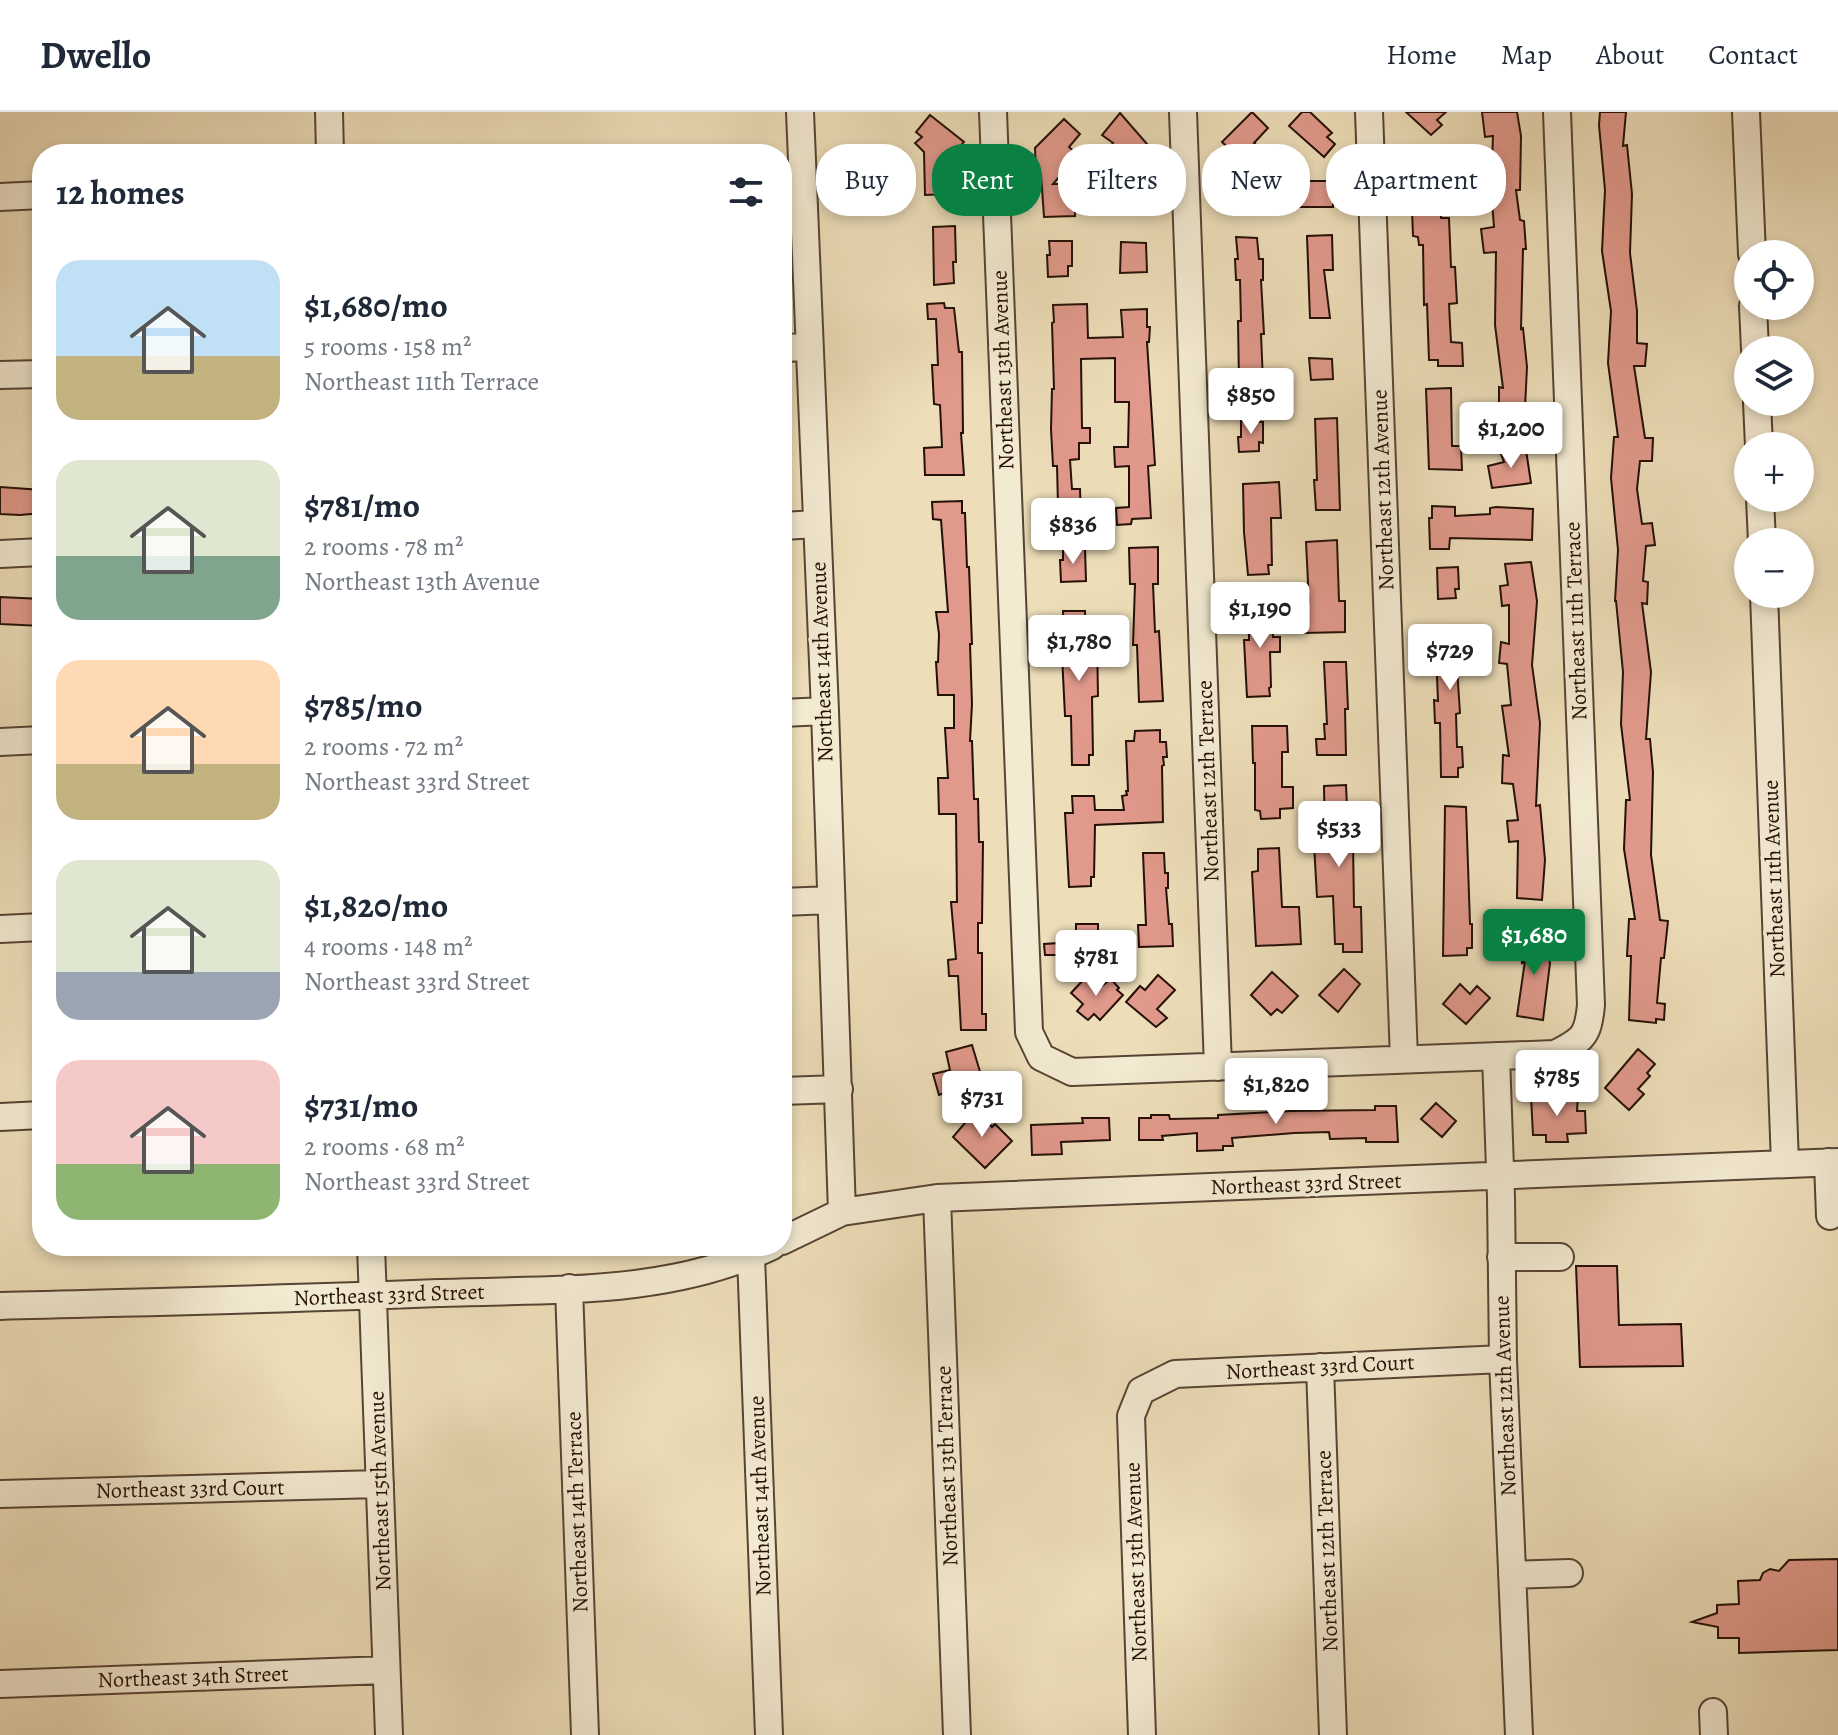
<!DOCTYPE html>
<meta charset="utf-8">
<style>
body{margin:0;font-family:Alegreya,serif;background:#f6f6f7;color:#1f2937;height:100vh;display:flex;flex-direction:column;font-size:30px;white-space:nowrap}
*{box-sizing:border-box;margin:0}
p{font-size:26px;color:#747a83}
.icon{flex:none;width:44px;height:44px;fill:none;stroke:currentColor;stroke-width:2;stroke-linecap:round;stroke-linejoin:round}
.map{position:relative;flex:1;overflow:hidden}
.drawer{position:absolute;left:32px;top:32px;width:760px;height:1112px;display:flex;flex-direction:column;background:#fff;border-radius:32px;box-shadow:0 4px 12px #0003}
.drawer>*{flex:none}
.banner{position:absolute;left:816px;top:32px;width:760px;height:72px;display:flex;gap:16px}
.controls{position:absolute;left:1734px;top:128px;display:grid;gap:16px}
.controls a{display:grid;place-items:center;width:80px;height:80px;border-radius:50%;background:#fff;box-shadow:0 4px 12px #0003;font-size:40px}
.price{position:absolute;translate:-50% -68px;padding:0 18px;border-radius:8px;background:#fff;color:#222;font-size:26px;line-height:52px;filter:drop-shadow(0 2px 4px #0008)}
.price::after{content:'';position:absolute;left:50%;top:48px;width:24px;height:18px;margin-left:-12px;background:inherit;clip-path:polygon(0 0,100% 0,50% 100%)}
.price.active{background:#0b8043;color:#fff}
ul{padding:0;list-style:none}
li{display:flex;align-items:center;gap:24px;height:200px;padding:0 24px}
li span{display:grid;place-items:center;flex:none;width:224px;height:160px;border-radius:24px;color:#555}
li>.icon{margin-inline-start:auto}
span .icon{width:96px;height:96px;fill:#fffc;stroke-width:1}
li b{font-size:34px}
h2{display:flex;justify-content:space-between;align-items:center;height:96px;padding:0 24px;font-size:34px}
.chip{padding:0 28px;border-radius:32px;background:#fff;box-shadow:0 4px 12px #0003;font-size:28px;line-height:72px}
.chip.active{background:#0b8043;color:#fff}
header{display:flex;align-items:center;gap:48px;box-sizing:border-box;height:112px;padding:0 40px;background:#fff;border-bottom:2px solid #e0e1e3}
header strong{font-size:38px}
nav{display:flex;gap:44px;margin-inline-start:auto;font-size:28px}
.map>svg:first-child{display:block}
</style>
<header>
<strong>Dwello</strong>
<nav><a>Home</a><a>Map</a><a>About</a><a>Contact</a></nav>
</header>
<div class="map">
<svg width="1838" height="1623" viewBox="0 0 1838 1623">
<rect width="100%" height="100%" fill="#eddeb9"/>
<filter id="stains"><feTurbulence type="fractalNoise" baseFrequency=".0025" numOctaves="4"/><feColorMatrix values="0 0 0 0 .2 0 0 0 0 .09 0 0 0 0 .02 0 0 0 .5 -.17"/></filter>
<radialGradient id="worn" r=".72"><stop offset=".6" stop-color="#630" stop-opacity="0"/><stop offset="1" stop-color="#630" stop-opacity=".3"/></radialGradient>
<path fill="#e1998b" stroke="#251007" stroke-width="2" d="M1252,0l16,16 -14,15 5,4 -15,16 -22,-21z
M1302,0h8l22,21 -5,4 8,7 -11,13 -35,-31z
M1406,0h40l-9,8 5,5 -11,10z
M1482,0h35l4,24 -1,54h-4l4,30 4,1 2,28h-3l-2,80 2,-1 4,39 -3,61 -34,-1 1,-21 8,-1v-18l4,1 -8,-63 1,-73 -12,1 -3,-24 13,-2 -3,-37 2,-54 -8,1z
M1600,0h26l-3,34 4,-1 5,49 -2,59 7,58v32l10,1 -2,22h-11l11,72h8l-1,23h-12l-3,28 5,35 10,-1 3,22 -9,1 -3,35 5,1 -1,22 -5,-1 9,69 -5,67h4l3,33 -2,83 9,65 8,1 -4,37h-3l-4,45 8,1 -1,16 -8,-1v4l-27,-3 2,-64h-4l2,-37h6l-11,-70 2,-49h4l-9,-76 2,-52 -7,-71h-1l3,-51 -7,-72 3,-41h4l-10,-74 3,-52 -9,-60 3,-61 -6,-65z
M1120,1l27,31 2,24h-4l1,45 -40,1v-33h33l-34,-28 8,-10 -11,-8z
M930,3l34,27 -16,18 1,34 -24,1 -1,-43 -9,-9 7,-6 -6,-5z
M1064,7l16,15 -11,13 9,8 -25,29h22v32l-31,1 -3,-43h-5l-1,-26z
M1452,44l1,22h-23v-21z
M1254,65l-1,30 -22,2 -1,-22h2v-9z
M1298,69h35v26h-34z
M1441,96v10h8l2,49h4l2,36 -8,1 2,38 11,1 1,23h-25v-6h-9l-2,-56 -3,1 -1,-60h-4l-1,-8 -5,-1 -1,-27z
M955,114l1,36h-3l1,21 -20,2 -1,-58z
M1332,123l1,35h-9l6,48h-20l-3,-82z
M1236,125l21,1 2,21h4v21h-2l3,54h-3l2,47 -24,1 -1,-61h3l-1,-41h-4l-1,-21h3z
M1049,129h23v25h-4v10l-20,1 -1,-22h3z
M1121,130l25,1 1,29 -27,1z
M944,191l1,5h9l5,44h3l1,81h-2l3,42h-39l-1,-27 18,-1 -2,-42 -6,-1 -2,-39h6l-2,-46h-8l-1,-15z
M1087,192l1,34 35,-1 -2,-27 26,-1v18h3l-1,15h-2l8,123 -7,1 3,52 -19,1 -1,5 -14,1 -1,-17 13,-1v-41l-14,1 -1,-20h14l1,-45h-14v-44l-34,1 1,69h8v15h-11v16l-9,1 2,29h8l1,31 -25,1v-15l2,-1 -1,-39h-4l-2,-37 1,-40h2l-2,-66 2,-1 -1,-17z
M1309,246l23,1 1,20 -22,1z
M1451,276l1,58h9l1,24 -33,-1 -3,-80z
M1337,306l3,92h-24l-2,-30h3l-2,-61z
M1241,309l22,1v21l-4,-1v9l-20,1 -1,-15h3z
M1526,338l5,33 -39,5 -4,-22 16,-4 -3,-8z
M1279,370l2,36h-10l1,47h-4l1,9 -21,1 -4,-43 -1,-48z
M0,375l42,3v23l-22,2 -20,-1z
M962,389v12h3l2,54h2l3,77h-2l2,60 -2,37h2l2,58h4l1,43h4l-1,81h-4v30h4v61h4v16h-25l-3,-54h-9l-1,-16 8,-1 -5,-57h6l-1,-88h-17l-1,-36h10l-3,-50h9v-33h-16l-2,-33h2l1,-28 -3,-22h12l-7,-92 -8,-1 -1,-17z
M1432,394l23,1v9l35,-2v-6l6,-1 37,2 -1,31 -82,-2 -1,11h-19l-1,-31h3z
M1337,428l2,61h6v31l-40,1 1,-31h3l-3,-60z
M1158,435v37h-5l2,48 4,-1 4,70 -24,1 -2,-57h-4l2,-61h-5l-1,-36z
M1085,437l1,32 -25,1 -1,-22h3v-10z
M1531,450l6,39 -5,64 8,58 -4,83 4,-1 5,55 -3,40 -25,-2 1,-57 -9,1 -2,-21 11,-1 -5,-36 -11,-1 1,-28 6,1 -7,-50 9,-1 -4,-41 -8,-1 2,-21 8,2v-39l-7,1 -2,-20 8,-1 -3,-21z
M1458,455l1,22h-4l1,9 -18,1 -1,-31z
M0,485l42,2v27l-42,-2z
M1249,492h22l2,33h7v15h-10l1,35 -2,1 1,8 -23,1 -3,-57h5z
M1063,499h22l1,25 11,1 1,59 -6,1 1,58h-4v10h-17l-1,-49h-6l-3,-61h-3v-22h5z
M1435,514h35l1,41 -14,1 3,45 -4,1 1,33h5l1,20 -5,1v9h-17l-1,-54h-5l-1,-23 4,1z
M1324,550h22l2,47h-3l1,46h-29l-1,-16h9l-1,-15h3z
M1252,614h35l1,26h-6v35h11v21l-13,1v9l-19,1 -1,-8 -5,-1v-47h-2z
M1160,618v12h6l1,15h-4l1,8 -2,1 1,56 -68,3 -1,52h-3v9l-22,1 -4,-74h8l-1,-17h22l1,14h29l-2,-14 5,-1 -1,-4h2l-2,-50h8l1,-10z
M1346,673l1,22h2l2,36h2l1,64h7l1,45h-19v-8h-8l-2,-48 -16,1 -3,-53h11l-1,-58z
M1445,694l21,1 4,117h2v24h-5v7l-24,1z
M1279,736l3,59h17l2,37 -45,2 -4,-74 6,-1v-22z
M1143,741h21l1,20h3v15h-2l3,36h3l1,22 -34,1 -1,-22h8z
M1076,812h22v31h-53l-1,-11 32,-2z
M1549,822l-3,3 4,26 -7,57 -26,-4 8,-55 -3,2 -2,-24z
M1344,857l16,15 -22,28 -19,-17z
M1272,860l26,24 -16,17 -5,-4 -6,6 -20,-20z
M1158,863l17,15 -18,19 10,9 -11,9 -30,-25 14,-16 5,4z
M1086,865l13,11 12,-9 8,9 -2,2 6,5 -23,25 -6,-6 -6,6 -11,-9 6,-7 -12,-11z
M1460,872l10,10 7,-8 13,12 -24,26 -23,-20z
M972,933l12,40 -8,2 3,8 -16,12 -14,4 -5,-18 -5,2 -6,-21 17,-4 -4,-18z
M1638,937l17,15 -8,9 3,3 -12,13 6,5 -15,16 -24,-22z
M1578,984l-1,15h8l1,22 -19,1 1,8h-22v-7h-13l-2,-38z
M1436,991l20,18 -14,16 -21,-18z
M1375,994h21l2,36h-32v-4l-36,1 -1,-7 -35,1 -62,5 1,8h-10v4l-26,1v-18l-35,3 1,4h-24v-22h12v-3h18l1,4 48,-1v-3l73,-4 84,-1z
M976,998l16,17 3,-3 17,17 -27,27 -32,-31z
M1082,1006h27l1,22 -49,2 1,12 -30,1 -1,-30 52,-2z
M1576,1154h41l2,59 62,-1 2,42 -103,1z
M1838,1447v91l-99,3v-15h-21v-11l-26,-5 25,-9v-8l22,-1 -1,-23 22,-1 3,-7 7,-4 9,2 10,-11z"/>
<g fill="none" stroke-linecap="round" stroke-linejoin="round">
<g stroke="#574434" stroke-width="30">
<path id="minor" d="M329,0l1,42
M800,0l25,599 17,501
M993,0l36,920 12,25 31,15 483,-18c28,-14 33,-18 36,-49l-34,-893
M1183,0l35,955
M1369,0l35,947
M1746,0l6,142
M0,85l42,-2
M1753,194l2,44
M782,236l27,-1
M0,263l42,-1
M1757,290l2,44
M1760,386l2,44
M782,414l35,-2
M0,442l42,-2
M1764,482l21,570
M782,601l43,-2
M0,630l42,-2
M782,790l49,-2
M0,817l42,-2
M1496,944l5,141 2,162 16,376
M782,979l57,-2
M0,1005l42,-2
M1828,1050l2,54
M937,1086l20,537
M782,1129l60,-29 95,-14 901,-36
M371,1134l18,489
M751,1144l18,479
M1501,1145h59
M569,1176l16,447
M0,1194c146,-4 292,-7 438,-13 112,-4 231,3 334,-47
M1320,1255l13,368
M0,1382l380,-10
M1512,1463l57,-2
M0,1572l386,-14
M1713,1600l1,23
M1142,1623l-11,-319 10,-25 34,-17 328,-15"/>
</g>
<use href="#minor" stroke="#f3ead2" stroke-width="26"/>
</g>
<g text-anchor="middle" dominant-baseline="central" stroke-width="7" stroke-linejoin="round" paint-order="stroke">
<g font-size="22" fill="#251007" stroke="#f3ead2">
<text transform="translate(1003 258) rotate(-92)">Northeast 13th Avenue</text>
<text transform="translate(1383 378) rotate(-92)">Northeast 12th Avenue</text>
<text transform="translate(1576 509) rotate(-92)">Northeast 11th Terrace</text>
<text transform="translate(822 550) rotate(-92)">Northeast 14th Avenue</text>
<text transform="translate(1208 669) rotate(-92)">Northeast 12th Terrace</text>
<text transform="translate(1774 767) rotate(-92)">Northeast 11th Avenue</text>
<text transform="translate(1306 1072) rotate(-2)">Northeast 33rd Street</text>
<text transform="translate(389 1183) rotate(-2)">Northeast 33rd Street</text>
<text transform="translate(1320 1255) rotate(-3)">Northeast 33rd Court</text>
<text transform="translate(1505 1284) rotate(-92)">Northeast 12th Avenue</text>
<text transform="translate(947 1354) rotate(-92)">Northeast 13th Terrace</text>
<text transform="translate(190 1377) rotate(-1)">Northeast 33rd Court</text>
<text transform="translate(380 1379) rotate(-92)">Northeast 15th Avenue</text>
<text transform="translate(760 1384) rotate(-92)">Northeast 14th Avenue</text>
<text transform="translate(577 1400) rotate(-92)">Northeast 14th Terrace</text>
<text transform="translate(1327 1439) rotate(-92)">Northeast 12th Terrace</text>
<text transform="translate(1136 1450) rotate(-92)">Northeast 13th Avenue</text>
<text transform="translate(193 1565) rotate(-2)">Northeast 34th Street</text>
</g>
</g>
<rect width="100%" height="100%" filter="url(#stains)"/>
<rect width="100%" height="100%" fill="url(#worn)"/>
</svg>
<div class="controls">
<a><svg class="icon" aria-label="locate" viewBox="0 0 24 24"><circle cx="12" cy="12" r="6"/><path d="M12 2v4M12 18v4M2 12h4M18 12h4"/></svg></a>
<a><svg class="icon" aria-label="layers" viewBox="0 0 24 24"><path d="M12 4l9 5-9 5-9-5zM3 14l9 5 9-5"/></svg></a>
<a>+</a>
<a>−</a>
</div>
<b class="price" style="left:1251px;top:324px">$850</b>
<b class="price" style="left:1511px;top:358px">$1,200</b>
<b class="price" style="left:1073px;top:454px">$836</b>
<b class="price" style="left:1260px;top:538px">$1,190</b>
<b class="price" style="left:1079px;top:571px">$1,780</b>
<b class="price" style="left:1450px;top:580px">$729</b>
<b class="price" style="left:1339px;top:757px">$533</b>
<b class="price active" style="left:1534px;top:865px">$1,680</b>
<b class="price" style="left:1096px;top:886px">$781</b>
<b class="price" style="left:1557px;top:1006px">$785</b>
<b class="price" style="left:1276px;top:1014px">$1,820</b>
<b class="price" style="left:982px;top:1027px">$731</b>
<div class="banner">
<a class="chip">Buy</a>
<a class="chip active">Rent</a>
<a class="chip">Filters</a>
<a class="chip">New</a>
<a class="chip">Apartment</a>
</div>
<section class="drawer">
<h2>12 homes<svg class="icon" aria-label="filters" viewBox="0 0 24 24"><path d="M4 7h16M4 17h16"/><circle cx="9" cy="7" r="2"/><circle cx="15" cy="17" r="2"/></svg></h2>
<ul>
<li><span style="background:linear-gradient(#bfe0f5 60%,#c2b280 0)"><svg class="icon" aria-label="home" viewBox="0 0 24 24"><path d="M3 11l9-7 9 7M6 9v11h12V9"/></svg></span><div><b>$1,680/mo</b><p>5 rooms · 158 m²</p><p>Northeast 11th Terrace</p></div></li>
<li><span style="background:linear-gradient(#dfe7d0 60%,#7fa58c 0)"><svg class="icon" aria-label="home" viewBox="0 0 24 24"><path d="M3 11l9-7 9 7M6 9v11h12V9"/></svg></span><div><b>$781/mo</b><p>2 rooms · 78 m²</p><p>Northeast 13th Avenue</p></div></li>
<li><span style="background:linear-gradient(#ffd9b3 65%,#c2b280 0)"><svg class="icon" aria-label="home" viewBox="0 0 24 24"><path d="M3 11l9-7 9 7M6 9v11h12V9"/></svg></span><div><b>$785/mo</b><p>2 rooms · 72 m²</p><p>Northeast 33rd Street</p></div></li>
<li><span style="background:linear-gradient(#dfe7d0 70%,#9aa5b1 0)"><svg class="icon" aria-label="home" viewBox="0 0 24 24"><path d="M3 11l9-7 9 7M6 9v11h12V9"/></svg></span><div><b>$1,820/mo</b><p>4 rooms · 148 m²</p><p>Northeast 33rd Street</p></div></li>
<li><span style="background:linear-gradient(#f6c9c9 65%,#8fb573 0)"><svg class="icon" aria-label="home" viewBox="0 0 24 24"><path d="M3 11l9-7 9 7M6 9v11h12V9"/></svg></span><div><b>$731/mo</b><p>2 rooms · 68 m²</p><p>Northeast 33rd Street</p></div></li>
</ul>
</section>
</div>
